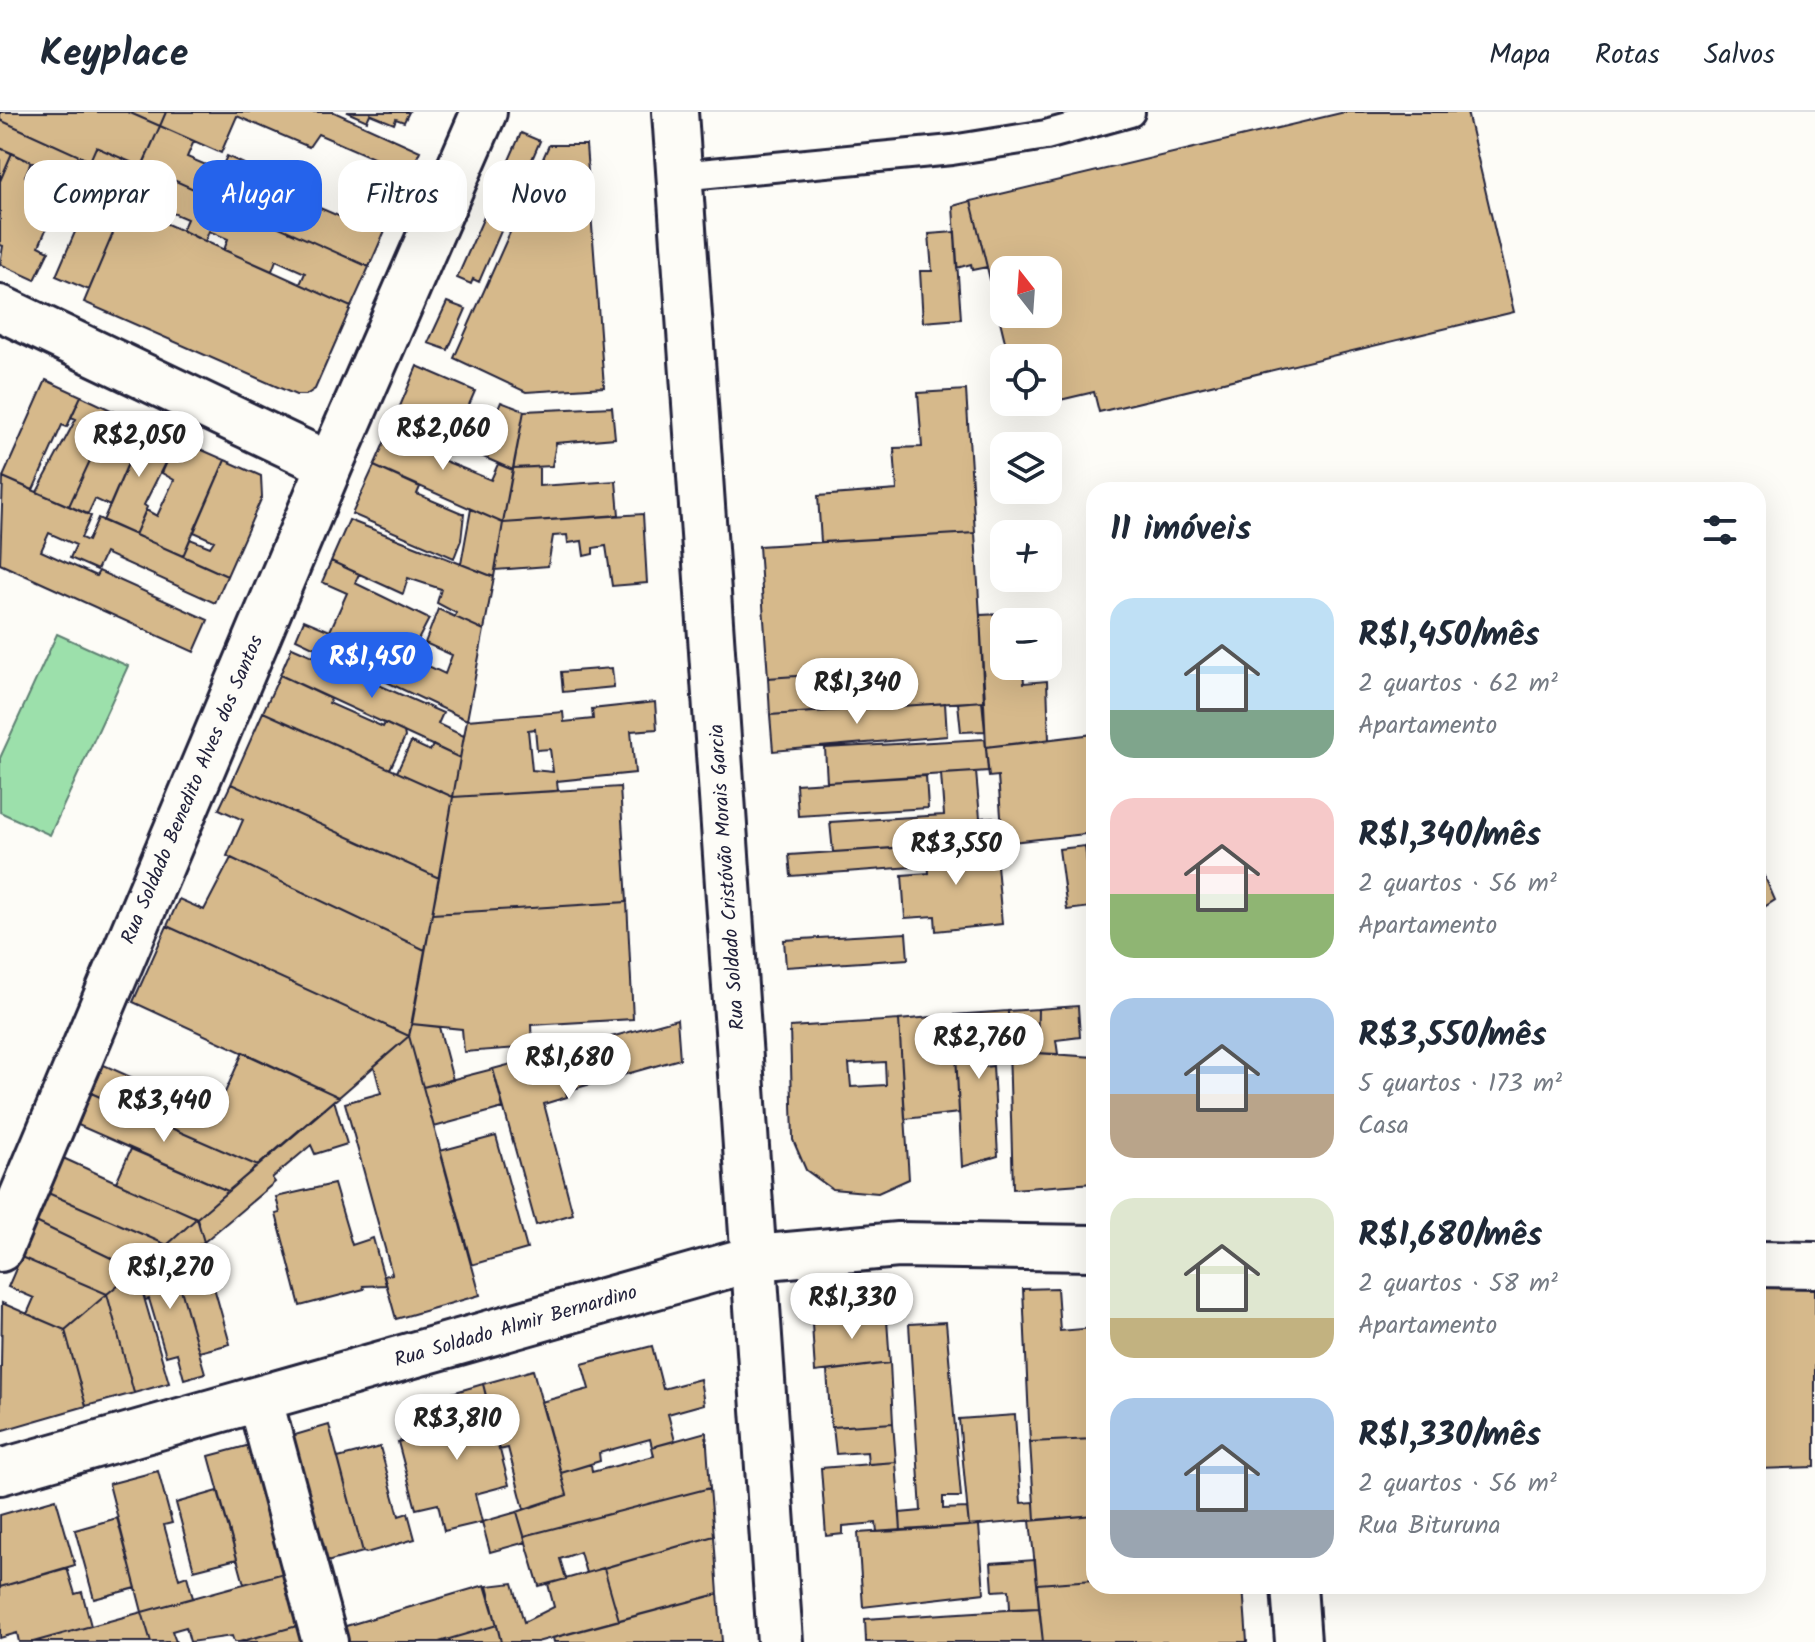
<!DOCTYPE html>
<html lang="pt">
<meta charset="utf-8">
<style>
body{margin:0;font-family:Kalam,sans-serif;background:#f6f6f7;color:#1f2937;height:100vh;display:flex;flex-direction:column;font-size:30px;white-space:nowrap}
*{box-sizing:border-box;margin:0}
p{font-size:26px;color:#747a83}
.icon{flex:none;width:44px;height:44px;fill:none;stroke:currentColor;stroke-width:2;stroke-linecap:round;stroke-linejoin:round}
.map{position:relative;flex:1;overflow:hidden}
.panel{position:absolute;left:1086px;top:370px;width:680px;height:1112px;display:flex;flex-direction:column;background:#fff;border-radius:24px;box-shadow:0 8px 32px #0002}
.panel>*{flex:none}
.top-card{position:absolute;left:24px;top:48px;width:760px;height:72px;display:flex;gap:16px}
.needle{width:52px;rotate:343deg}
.fabs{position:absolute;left:990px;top:144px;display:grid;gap:16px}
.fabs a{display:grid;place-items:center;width:72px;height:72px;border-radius:16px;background:#fff;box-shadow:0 8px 32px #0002;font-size:40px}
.price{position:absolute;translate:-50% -68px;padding:0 18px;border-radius:28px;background:#fff;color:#222;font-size:26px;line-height:52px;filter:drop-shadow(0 2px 4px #0008)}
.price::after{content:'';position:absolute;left:50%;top:48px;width:24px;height:18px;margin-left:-12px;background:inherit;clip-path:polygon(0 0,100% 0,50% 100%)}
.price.active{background:#2563eb;color:#fff}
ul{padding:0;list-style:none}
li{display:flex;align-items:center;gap:24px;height:200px;padding:0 24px}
li span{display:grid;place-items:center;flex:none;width:224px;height:160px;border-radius:24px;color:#555}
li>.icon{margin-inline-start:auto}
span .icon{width:96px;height:96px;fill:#fffc;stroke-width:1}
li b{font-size:34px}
h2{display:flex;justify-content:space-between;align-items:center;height:96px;padding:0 24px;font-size:34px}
.chip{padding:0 28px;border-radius:24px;background:#fff;box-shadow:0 8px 32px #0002;font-size:28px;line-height:72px}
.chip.active{background:#2563eb;color:#fff}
header{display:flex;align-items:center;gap:48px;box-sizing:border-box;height:112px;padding:0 40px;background:#fff;border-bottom:2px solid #e0e1e3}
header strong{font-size:38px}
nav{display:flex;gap:44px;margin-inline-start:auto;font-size:28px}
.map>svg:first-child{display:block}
</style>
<header>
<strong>Keyplace</strong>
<nav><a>Mapa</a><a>Rotas</a><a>Salvos</a></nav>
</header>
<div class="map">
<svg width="1815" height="1530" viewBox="0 0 1815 1530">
<rect width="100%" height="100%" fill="#fdfcf7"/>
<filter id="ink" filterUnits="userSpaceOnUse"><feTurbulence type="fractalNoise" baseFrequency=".0125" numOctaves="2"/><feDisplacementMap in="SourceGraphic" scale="16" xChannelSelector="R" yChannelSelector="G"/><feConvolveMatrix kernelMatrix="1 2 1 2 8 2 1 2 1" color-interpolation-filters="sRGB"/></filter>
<g filter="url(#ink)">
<path fill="#9ce0ab" stroke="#5f8173" stroke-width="2" d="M57,522l71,32 -78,169 -50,-23v-54z"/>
<path fill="#d6b98b" stroke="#22223b" stroke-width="2" fill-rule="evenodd" d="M0,0h128l32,14 -18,41 -46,-20 -6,14 -90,-41z
M128,0h38l-6,14z
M166,0h168l86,39 -10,23 -92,-40 -9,13 -72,-31 -16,37 -61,-27z
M347,0h62l-5,10 -8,-3 -2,5 -24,-10 -3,7z
M1345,0h122l47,200 -415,100 -5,-20 -72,17 -2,-7h28v-44h-39l-38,-157zM1004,158h44v44h-44z
M0,8l90,41 6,-14 46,20 -17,38 -125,-57z
M160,14l34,15 -7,16 33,14 7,-15 17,8 -5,9 104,45 4,-9 40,17 -18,41 -227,-101z
M521,21l19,8 -61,141 -6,-3 -2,5 -14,-6z
M549,33h37l18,242 -78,5 -72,-34z
M0,36l12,5 -12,28z
M12,41l19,9 -6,14 7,4 4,-8 29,13 -26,61 10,5 -14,29 -35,-16 3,-18 -3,-1v-64z
M142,54l227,101 -18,40 -51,-23 5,-11 -29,-13 -4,11 -48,-21 4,-11 -19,-8 -4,11 -23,-12 5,-11 -35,-15 -5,11 -22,-10z
M79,72l46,21 -36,85 -33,-14 32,-74 -5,4 -12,-5z
M971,89l16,66 -15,3 -1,-6 -14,4 -4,-62z
M125,93l226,102 -36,82 -9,6h-10l-212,-93z
M955,120l6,87 -38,3 -3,-51h12l-3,-37z
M447,190l19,7 -18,41 -20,-7z
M417,254l58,25 -10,23 27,10 9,-22 23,9 -11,59 -118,-52z
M46,268l35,16 -14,31 -5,-2 -29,65 -30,-13z
M966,278l9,143 -154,9 -3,-46 79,-6 -3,-42 28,-1 -4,-54z
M81,284l32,15 -44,95 -32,-14 39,-73 -5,-2z
M612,295l3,31 -59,5 -4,23 -39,2 11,-57z
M113,299l32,13 -35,82 -15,-7 -7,15 -19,-8z
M395,306l23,10 -3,6 31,12 -6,13 51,21 7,-16 15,6 -10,53 -129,-57z
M145,312l32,15 -33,66 3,2 -12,28 -32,-14z
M177,327l48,21 -42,96 -48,-21 11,-25 11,6 17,-36 -12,-7z
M225,348l36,16 1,21 -35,79 -44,-20 7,-17 20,8 4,-6 -20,-9z
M374,354l46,21 -3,7 47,20 -3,26 -7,18 -102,-44z
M539,355v19l77,-5 3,34 -116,8 10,-55z
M3,365l88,39 -10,22 7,3 10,-23 129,58 -12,27 -110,-50 -8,17 -27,-12 6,-13 -27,-12 -8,18 55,25 3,-5 109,49 -14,32 -194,-88z
M471,397l32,14 -9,54 -33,-13z
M643,402l4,69 -35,3 -6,-40 -13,2v6l-9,2 -2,-15 -14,2 -1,-8 -14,1 -5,30 -53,4 8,-47z
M349,408l145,57 -10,53 -29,-13 1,-4 -19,-10 4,-14 -33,-11 -5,16 -72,-33z
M975,421l10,168 -102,6 -1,-30 -13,1v-7l-101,7 -9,-132z
M331,449l28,13 -4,9 74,36 -20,38 36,17 7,-19 -27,-12 13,-34 46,21 -17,90 -93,-44 5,-13 -39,-18 -6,12 -38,-18 8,-19 26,11 17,-38 -25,-11z
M1002,502l3,57 18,-1 1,13 23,-2 2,59 -63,7 -6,-132z
M292,535l151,66 -5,11 26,12 -4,22 -180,-83z
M612,556l2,19 -51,5 -2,-20z
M869,559v7l13,-1 1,30 -113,8 -2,-37z
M280,563l51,24 -2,4 54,24 2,-4 19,9 1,5 -15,32 -127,-57z
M982,589l3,30 -24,1 -3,-29z
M655,590l2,27 -26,2 4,42 -78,8 1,10 -105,6 14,-77 96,-8 1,10 29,-3 -1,-10zM535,617l2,21 13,-1 3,23 -21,-2 -4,-40z
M945,591l2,33 -174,15 -3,-36z
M263,600l190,85 -14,81 -208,-94z
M1094,622v99l-91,10 -5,-67 -9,1 -3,-30z
M985,627l3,32 -161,11 -2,-34z
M411,630l19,9 3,-6 27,13 -7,39 -56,-25z
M976,660l4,46 13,-1 2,24 -162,11 -3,-30 114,-7 -3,-41z
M926,664l2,32 -130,8 -2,-32z
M231,672l208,94 -14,72 -198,-94 16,-36 -24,-11z
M620,675l7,115 -195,12 21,-117z
M995,729l7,83 -66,7 -1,-15 -30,2 -3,-43 27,-2 -2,-27z
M1085,734l7,61 -25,3 -8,-61z
M911,735l1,20 -121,9 -2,-21z
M231,746l194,92 -16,86 -242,-110 12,-27 25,11z
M1758,749l17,39 -17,11z
M627,790l6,117 -102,6 1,22 -68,5 -2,-23 -50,-5 20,-110z
M167,814l242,110 -70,61 -206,-95z
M906,821l2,26 -122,8 -2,-27z
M1078,894l2,31 -24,3 2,14 -21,-1 1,-44z
M1038,897l-1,44 57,4v126l-81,6 -5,-178z
M1008,899l2,42 -26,2 1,12 8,-1 5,90 -36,11 -8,-152z
M954,903l5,98 -54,6 -6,-99z
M677,907l3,40 -114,32 1,6 -23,7 29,110 -37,11 -43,-156z
M899,908l10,159 -31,14 -46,-4 -26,-19 -13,-30 -3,-113zM885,950l1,23 -35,2 -2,-23z
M412,912l27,3 14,53 -30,7 -14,-51z
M409,924l71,259 -84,24 -12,-43 8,-2 -47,-171 36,-10 -7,-27z
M243,940l96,45 -81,69 -167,-73 13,-28 111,50z
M493,957l10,39 -69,19 -11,-40z
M91,981l167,73 -30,25 -150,-66z
M334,988l13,44 -32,10 -4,-9 -39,33 3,4 -71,60 -7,-24z
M496,1024l31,113 -56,16 -31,-114z
M131,1037l97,42 -31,27 -81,-36z
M63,1046l53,24 81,36 -30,27 -119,-52z
M334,1072l18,61 21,-7 13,47 -23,1 1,3 -64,17 -24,-92 4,-1 -4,-16z
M48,1081l119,52 -31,25 -100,-48z
M197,1106l7,24 -23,12 3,12 22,-7 24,85 -31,8 -31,-108z
M36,1110l100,48 -29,24 -86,-37z
M168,1132l37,129 -21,6 -7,-26 -11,3 -17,-57 -4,1 -9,-30z
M21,1145l86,37 -42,36 -38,-16 7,-16 -26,-11z
M136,1158l33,113 -35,10 -27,-99z
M1815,1173v182l-57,2v-183z
M1057,1176l3,43 34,-3v111l-64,3 -7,-153z
M107,1182l27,99 -48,13 -21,-76z
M2,1191l63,27 21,76 -86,25z
M886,1194l4,57 -75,9 -3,-48z
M946,1210l15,175h-18v12l24,-1 2,18 -68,5 -1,-18 21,-2 -12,-187z
M652,1234l11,43 37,-10 4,25 -36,10 7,27 -23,6 -2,-8 -51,14 1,8 -39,12 -20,-71 48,-13 -7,-25z
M890,1251l3,60 -62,4 -4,-56z
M533,1258l34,125 -43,14 -16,-61 -9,2 -16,-66z
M483,1272l26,101 -34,9 7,28 -38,9 -6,-27 -22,5 -18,-67 63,-17 -9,-32z
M1015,1303l6,88 13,-1 1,18 -66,6 -10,-107z
M893,1311l3,39 -28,2 -1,-12 -31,2 -3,-27z
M329,1313l34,127 -40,11 -38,-125z
M706,1320l4,56 -186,48 -7,-24 50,-17 -6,-22 30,-9 1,8 62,-16 -2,-9z
M1094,1327v76l-59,5 -5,-78z
M250,1333l34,128 -40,11 -35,-128z
M380,1335l19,69 9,-3 7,26 -49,14 -3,-1 -25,-94z
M896,1350l5,69 -24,1 -1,-9 -33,3v8l-17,2 -5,-68z
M158,1359l14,52 -8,2 15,54 8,-3 6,22 -51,14 -33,-128z
M710,1376l4,48 -128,37 -6,-21 -20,7 6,20 -27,7 -15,-50z
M218,1379l19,68 -43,11 -18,-67z
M56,1387l19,66 -75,22v-72z
M517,1400l9,30 -36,10 -8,-30z
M1094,1403v65l-57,4 -7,-63z
M117,1406l19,70 -42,11 -19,-69z
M979,1413l5,68 -121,14 -5,-74z
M714,1424l4,58 -99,26 -15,-52z
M1035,1448l4,48 -29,1 -1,-19 -16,1 -2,-28z
M67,1456l8,26 7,-2 9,34 -58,16h-14l-2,-9 -17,5v-51z
M604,1456l15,52 -82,22h-36l-14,-56 26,-3 11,39 30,-15 -6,-23z
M284,1461l13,53 -58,16h-5l-2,-6 -42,6 -4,-15 -14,4 4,11h-25l-9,-30z
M1094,1468v6h149l4,56h-204l-6,-58z
M485,1473l12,40 -58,17h-93l-4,-14 4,-2z
M718,1482l4,48h-168l-1,-4z
M1039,1496l4,34h-177l-1,-23z
M142,1500l9,30h-118l58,-16z
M497,1513l4,17h-62z
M297,1514l5,16h-63z"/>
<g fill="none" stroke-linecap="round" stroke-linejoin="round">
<g stroke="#22223b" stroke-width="34">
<path id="service" d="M679,64l273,-26 94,-15 84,-23"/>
</g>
<g stroke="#22223b" stroke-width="50">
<path id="minor" d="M675,0l105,1530
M0,196l330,157
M0,1137l330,-784 154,-353
M1758,1152l57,1
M260,1289l65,241
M0,1360l755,-214 143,-13 196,3
M1294,1474l4,56"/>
</g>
<use href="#service" stroke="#fdfcf7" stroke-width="28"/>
<use href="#minor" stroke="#fdfcf7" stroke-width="44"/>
</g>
</g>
<g text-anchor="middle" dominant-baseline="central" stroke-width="6" stroke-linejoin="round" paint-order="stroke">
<g font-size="20" fill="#22223b" stroke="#fdfcf7">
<text transform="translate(193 678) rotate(-67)">Rua Soldado Benedito Alves dos Santos</text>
<text transform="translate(728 765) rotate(-94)">Rua Soldado Cristóvão Morais Garcia</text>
<text transform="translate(516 1215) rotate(-16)">Rua Soldado Almir Bernardino</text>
</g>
</g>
</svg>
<div class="fabs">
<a><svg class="needle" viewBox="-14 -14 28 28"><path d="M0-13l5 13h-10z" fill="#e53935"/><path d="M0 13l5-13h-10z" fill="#747a83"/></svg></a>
<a><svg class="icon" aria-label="locate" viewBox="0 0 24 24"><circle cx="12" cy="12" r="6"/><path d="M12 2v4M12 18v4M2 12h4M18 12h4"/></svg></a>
<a><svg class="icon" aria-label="layers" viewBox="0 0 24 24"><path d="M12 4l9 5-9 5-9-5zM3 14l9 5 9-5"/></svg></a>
<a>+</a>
<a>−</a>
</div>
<b class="price" style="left:443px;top:360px">R$2,060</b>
<b class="price" style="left:139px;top:367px">R$2,050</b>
<b class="price active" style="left:372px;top:588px">R$1,450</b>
<b class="price" style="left:857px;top:614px">R$1,340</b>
<b class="price" style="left:956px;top:775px">R$3,550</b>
<b class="price" style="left:979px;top:969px">R$2,760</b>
<b class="price" style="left:569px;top:989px">R$1,680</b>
<b class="price" style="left:164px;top:1032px">R$3,440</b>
<b class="price" style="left:170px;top:1199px">R$1,270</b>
<b class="price" style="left:852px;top:1229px">R$1,330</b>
<b class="price" style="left:457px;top:1350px">R$3,810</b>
<div class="top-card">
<a class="chip">Comprar</a>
<a class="chip active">Alugar</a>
<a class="chip">Filtros</a>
<a class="chip">Novo</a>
</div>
<section class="panel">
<h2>11 imóveis<svg class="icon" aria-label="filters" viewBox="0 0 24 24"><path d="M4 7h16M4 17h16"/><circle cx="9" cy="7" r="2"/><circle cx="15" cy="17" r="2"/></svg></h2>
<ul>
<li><span style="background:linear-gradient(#bfe0f5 70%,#7fa58c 0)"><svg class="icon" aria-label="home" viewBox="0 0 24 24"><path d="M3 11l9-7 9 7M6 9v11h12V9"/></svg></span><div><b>R$1,450/mês</b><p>2 quartos · 62 m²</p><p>Apartamento</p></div></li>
<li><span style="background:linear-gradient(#f6c9c9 60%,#8fb573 0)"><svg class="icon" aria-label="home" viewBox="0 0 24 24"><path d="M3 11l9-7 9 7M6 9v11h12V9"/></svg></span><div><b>R$1,340/mês</b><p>2 quartos · 56 m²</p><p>Apartamento</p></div></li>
<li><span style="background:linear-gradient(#a9c7e8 60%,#b9a48a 0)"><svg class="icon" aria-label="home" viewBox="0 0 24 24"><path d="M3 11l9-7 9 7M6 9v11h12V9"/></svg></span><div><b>R$3,550/mês</b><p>5 quartos · 173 m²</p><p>Casa</p></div></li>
<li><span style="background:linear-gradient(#dfe7d0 75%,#c2b280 0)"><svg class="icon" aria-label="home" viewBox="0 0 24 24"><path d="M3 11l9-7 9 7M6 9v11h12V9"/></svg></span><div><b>R$1,680/mês</b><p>2 quartos · 58 m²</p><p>Apartamento</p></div></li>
<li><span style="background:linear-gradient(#a9c7e8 70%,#9aa5b1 0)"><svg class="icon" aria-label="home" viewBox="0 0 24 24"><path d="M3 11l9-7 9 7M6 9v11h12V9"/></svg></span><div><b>R$1,330/mês</b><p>2 quartos · 56 m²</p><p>Rua Bituruna</p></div></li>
</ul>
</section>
</div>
